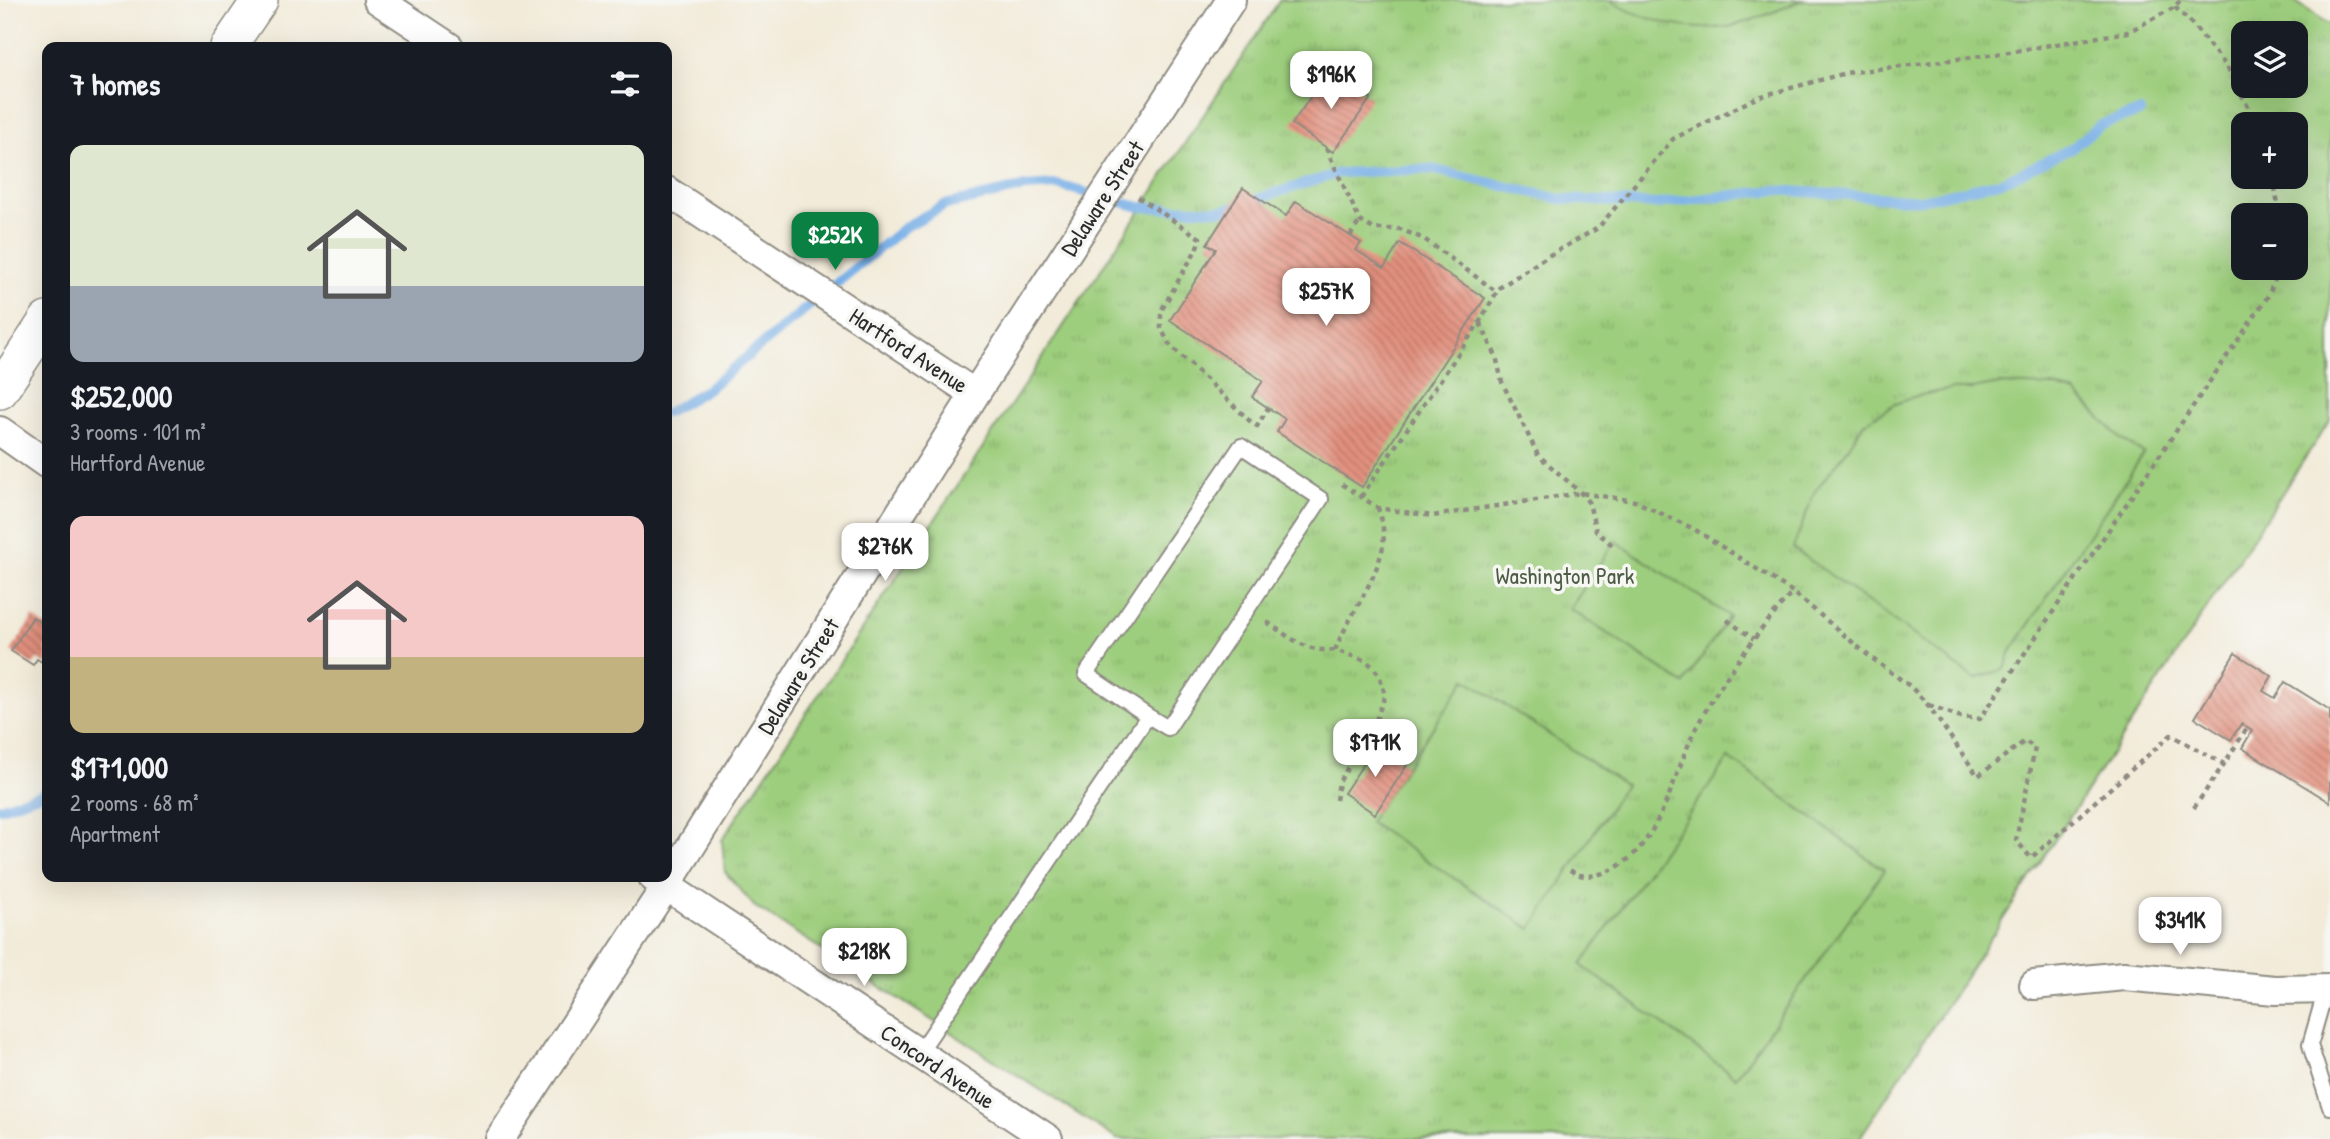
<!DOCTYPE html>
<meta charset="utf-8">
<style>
body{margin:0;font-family:"Patrick Hand",sans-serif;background:#20242c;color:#f1f3f6;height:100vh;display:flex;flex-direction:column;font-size:26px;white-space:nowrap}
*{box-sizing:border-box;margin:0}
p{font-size:23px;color:#9ea1a6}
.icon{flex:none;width:38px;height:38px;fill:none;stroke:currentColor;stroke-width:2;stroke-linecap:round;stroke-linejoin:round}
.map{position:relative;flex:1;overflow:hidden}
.side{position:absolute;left:42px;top:42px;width:630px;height:840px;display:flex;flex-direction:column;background:#171b24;border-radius:14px;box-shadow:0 7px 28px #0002}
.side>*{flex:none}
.tools{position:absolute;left:2231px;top:21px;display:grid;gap:14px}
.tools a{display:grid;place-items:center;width:77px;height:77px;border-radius:14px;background:#171b24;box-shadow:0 7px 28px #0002;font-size:35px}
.price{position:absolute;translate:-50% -60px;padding:0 16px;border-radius:14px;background:#fff;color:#222;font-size:23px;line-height:46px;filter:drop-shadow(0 2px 4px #0008)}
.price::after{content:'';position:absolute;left:50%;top:42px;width:21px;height:16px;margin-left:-10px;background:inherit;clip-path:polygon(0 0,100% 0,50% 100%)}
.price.on{background:#0b8043;color:#fff}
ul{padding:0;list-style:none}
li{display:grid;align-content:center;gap:14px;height:371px;padding:0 28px}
li span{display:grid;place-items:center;height:217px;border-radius:14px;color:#555}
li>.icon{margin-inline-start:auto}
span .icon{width:126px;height:126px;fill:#fffc;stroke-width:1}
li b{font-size:30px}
h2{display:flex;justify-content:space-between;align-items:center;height:84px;padding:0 28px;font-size:30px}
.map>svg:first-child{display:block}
</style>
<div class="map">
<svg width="2330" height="1139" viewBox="0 0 2330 1139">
<defs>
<pattern id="grass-tufts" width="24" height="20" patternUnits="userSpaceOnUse" patternTransform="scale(1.75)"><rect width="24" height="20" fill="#9dce7d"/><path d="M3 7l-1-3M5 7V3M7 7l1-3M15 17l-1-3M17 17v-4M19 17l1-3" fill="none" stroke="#87b16c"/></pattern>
<pattern id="building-back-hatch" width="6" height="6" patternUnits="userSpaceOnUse" patternTransform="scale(1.75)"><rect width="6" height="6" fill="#e2907e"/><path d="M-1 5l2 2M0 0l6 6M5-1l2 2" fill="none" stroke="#b77667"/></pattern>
</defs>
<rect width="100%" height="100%" fill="#f6f6f2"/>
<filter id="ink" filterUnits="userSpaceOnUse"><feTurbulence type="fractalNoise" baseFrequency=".0143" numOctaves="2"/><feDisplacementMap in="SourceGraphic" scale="14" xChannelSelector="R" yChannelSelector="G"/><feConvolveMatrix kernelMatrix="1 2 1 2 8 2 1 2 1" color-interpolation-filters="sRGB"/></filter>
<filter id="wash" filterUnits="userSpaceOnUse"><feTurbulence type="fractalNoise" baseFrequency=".00686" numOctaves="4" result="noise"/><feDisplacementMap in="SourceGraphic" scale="28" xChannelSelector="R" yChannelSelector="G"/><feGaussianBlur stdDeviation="1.57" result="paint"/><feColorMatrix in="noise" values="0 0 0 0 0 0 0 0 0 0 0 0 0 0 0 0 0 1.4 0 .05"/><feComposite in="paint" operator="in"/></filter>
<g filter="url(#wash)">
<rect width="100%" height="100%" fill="#f2ebd9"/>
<path fill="url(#grass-tufts)" stroke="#647c54" stroke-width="2" fill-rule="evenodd" d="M1280,0h1013l37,25v395l-471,719h-742l-363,-233 -29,-34 -3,-32zM2244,33h52v53h-52zM2244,124h52v53h-52zM2244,215h52v53h-52z"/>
<path fill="#9dce7d" stroke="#647c54" stroke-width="2" d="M1608,0h196c-21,7 -56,24 -77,27 -42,5 -83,-7 -119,-27z
M1999,384l54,2 23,7 45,46 23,14 -133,198 -6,18 -30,10 -182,-131 22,-57 28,-35 21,-33 31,-19 21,-8 36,-7h21z
M1615,541l114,75 -45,68 -114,-75z
M1466,679l159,106 -94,144 -162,-107z
M1729,758l155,112 -148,207 -155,-112z"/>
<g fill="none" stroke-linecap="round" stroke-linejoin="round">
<path stroke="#77afe7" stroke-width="10" d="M667,413l42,-25 196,-161 40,-22 80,-18 32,-2 83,22 82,3 117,-37 92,-4 129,30 96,5 119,-14 146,10 83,-19 68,-33 28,-23 40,-13
M0,808l47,-16"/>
</g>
<g id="blocks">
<path fill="url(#building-back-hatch)" d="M1329,70l42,28 -38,54 -41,-28z
M1243,188l43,28 10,-15 65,42 -5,7 28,18 16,-25 85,55 -123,189 -85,-55 8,-13 -33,-22 11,-16 -93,-61 46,-71 -9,-5z
M33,617l14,10v38l-10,-6 -4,6 -22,-14z
M2235,653l37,23 -9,15 12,7 10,-16 45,28v92l-88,-54 10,-17 -11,-7 -10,16 -36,-22z
M1376,745l31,20 -32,49 -31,-21z"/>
</g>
</g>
<g filter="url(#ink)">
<use href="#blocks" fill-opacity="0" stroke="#8e8b82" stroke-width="2"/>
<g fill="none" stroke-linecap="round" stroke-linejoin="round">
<g stroke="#8e8b82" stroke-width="18">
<path id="service" d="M2326,989l-16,56 20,62
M919,1053l229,-337 -62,-42 155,-228 80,53 -153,229 -20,-12"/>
</g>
<g stroke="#8e8b82" stroke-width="32">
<path id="minor" d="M378,0l71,47
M667,191l308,203
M0,431l47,33
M653,877l395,262
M2034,985l90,-9 151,14 55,-1
M500,1139l166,-253 309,-492 256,-394"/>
</g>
<g stroke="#8e8b82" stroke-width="38">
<path id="tertiary" d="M228,47l32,-47
M0,391l47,-71"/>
</g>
<path stroke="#8e8b82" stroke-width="4.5" stroke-dasharray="5 5" stroke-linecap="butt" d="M2175,7l17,17 35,43 30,57
M1326,148l34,73 14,8h26l24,10 73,53
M2273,177l7,38
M1138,197l62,41 -4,12 -35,61v17l8,16 82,78
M1350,236l10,-15
M1480,323l16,33 6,26 36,73 43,38 8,10 7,28 16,14
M1256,428l12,-20
M1342,484l36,24 54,8 149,-23 54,8 59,28 99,63 76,64 42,31 17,18 50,71 47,-35 10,7 -19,92 15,18 140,-123 53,29 23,-36
M1361,497l118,-174 20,-35 49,-32 50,-28 75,-89 85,-42 88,-24 151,-19 131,-22 47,-25 5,-7
M1727,620l27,19
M1267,622c22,15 40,31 68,28
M1929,705l32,12 19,2 288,-423 12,-28
M1336,800l3,-18 36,-59 10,-28 -6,-21 -12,-13 -32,-11c14,-34 41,-68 48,-104 2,-12 -1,-26 -5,-38
M2194,808l30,-44
M1570,870c10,7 18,7 30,4 64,-18 72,-107 102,-157 26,-45 56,-86 91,-125"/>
<use href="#service" stroke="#fff" stroke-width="14"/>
<use href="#minor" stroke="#fff" stroke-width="28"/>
<use href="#tertiary" stroke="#fff" stroke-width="35"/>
</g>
</g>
<g text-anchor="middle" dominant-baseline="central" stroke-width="7" stroke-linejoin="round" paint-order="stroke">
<g font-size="23" fill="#2b2b2b" stroke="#f6f6f2">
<text transform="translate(1102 198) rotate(-57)">Delaware Street</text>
<text transform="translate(909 350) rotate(33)">Hartford Avenue</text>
<text transform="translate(798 676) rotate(-58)">Delaware Street</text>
<text transform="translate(938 1066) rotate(34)">Concord Avenue</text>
</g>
<g font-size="23" fill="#4d5c44" stroke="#f6f6f2">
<text x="1565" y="575">Washington Park</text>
</g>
</g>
</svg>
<div class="tools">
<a><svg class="icon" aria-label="layers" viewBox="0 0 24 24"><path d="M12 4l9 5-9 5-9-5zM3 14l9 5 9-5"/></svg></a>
<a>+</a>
<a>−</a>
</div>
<b class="price" style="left:1331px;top:111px">$196K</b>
<b class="price on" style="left:835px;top:272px">$252K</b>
<b class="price" style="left:1326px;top:328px">$257K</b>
<b class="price" style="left:885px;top:583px">$276K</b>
<b class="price" style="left:1375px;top:779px">$171K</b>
<b class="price" style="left:2180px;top:957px">$341K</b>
<b class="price" style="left:864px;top:988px">$218K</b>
<section class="side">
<h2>7 homes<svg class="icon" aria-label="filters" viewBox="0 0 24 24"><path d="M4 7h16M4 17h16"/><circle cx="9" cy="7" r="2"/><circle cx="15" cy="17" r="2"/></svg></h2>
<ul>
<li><span style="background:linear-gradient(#dfe7d0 65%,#9aa5b1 0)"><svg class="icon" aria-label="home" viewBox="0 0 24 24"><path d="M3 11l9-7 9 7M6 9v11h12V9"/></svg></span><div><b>$252,000</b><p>3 rooms · 101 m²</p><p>Hartford Avenue</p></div></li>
<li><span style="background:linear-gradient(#f6c9c9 65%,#c2b280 0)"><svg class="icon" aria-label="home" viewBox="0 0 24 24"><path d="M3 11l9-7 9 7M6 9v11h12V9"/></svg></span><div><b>$171,000</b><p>2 rooms · 68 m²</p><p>Apartment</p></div></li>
</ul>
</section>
</div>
